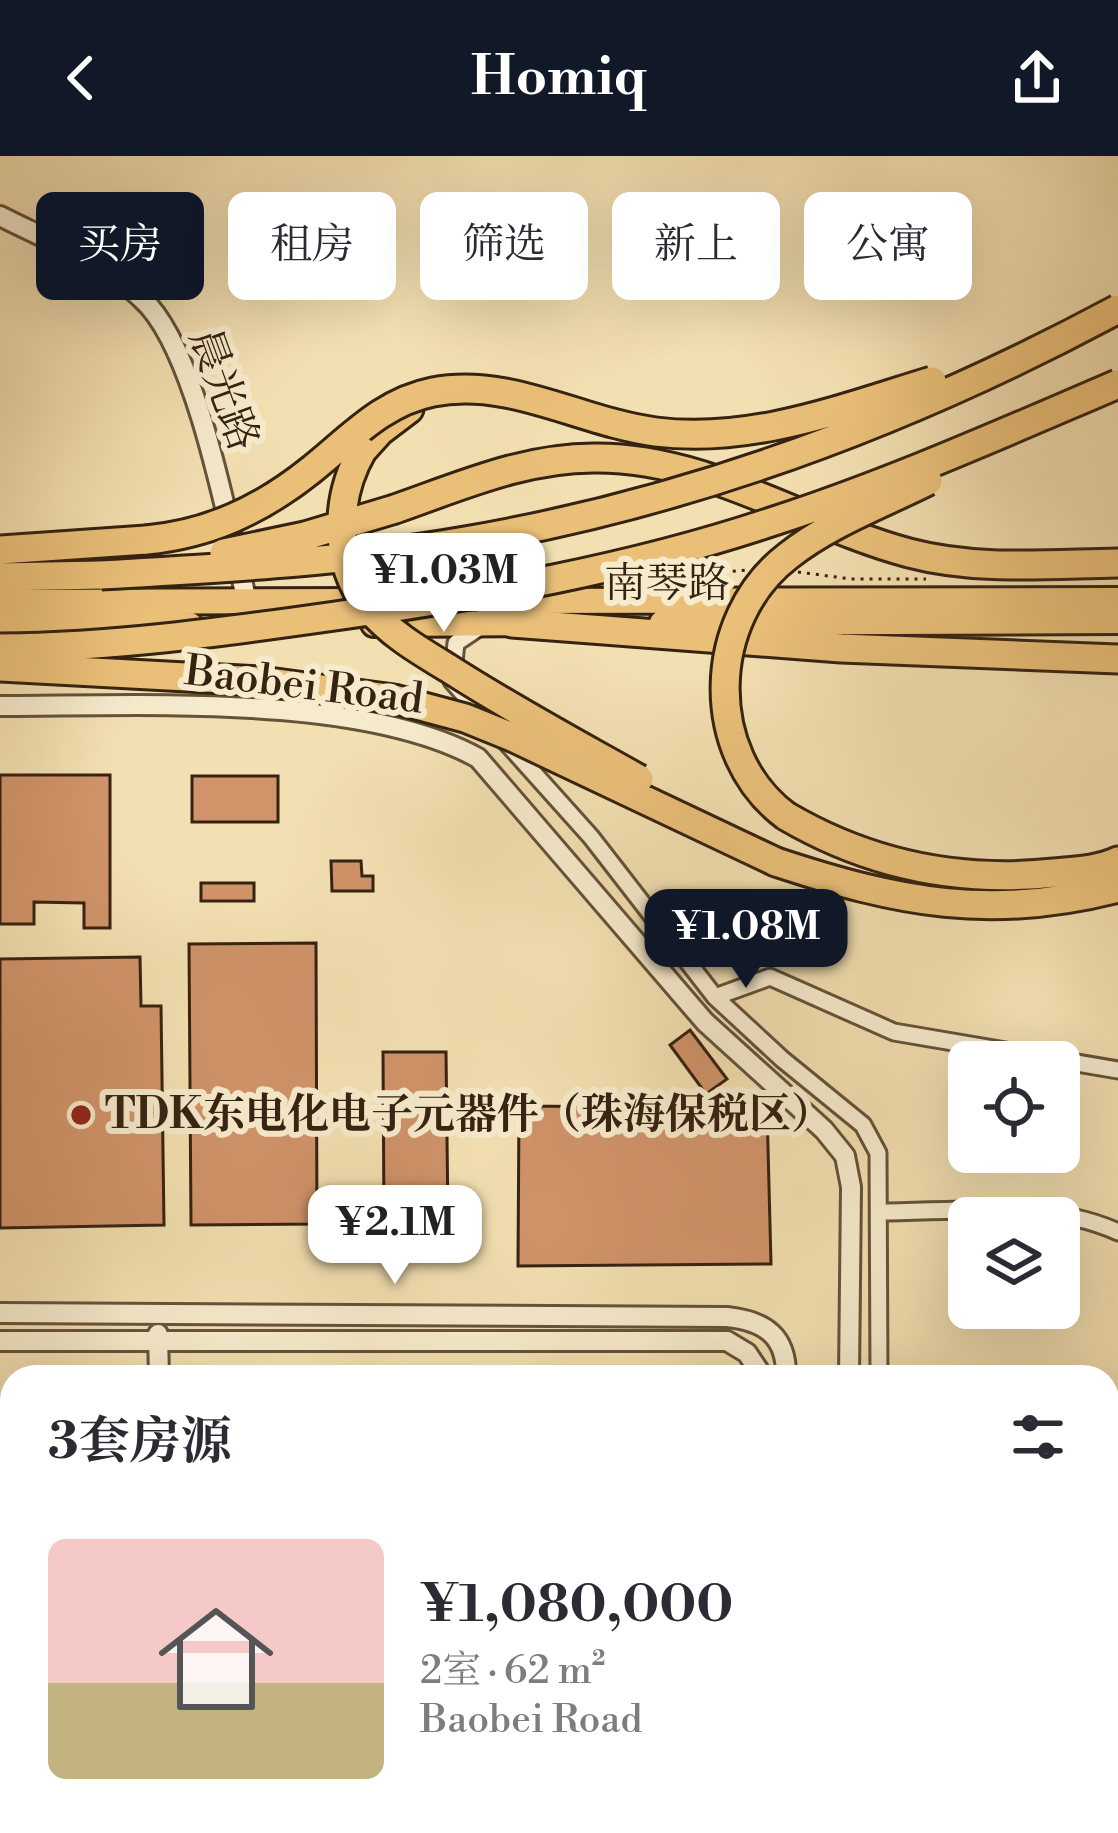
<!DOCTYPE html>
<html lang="zh">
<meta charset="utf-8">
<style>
body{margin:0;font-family:"Libre Bodoni","Noto Serif SC",serif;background:#f2f2f3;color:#2b2b33;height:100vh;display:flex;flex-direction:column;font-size:45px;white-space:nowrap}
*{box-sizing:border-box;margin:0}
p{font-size:39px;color:#7c7c81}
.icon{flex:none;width:66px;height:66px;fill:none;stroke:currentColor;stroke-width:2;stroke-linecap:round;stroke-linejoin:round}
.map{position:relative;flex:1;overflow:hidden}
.drawer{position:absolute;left:0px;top:1209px;width:1119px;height:468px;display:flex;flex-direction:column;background:#fff;border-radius:36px 36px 0 0;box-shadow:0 12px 48px #0002}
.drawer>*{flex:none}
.hud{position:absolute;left:36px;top:36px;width:1047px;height:108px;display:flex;gap:24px}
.buttons{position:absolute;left:948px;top:885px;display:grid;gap:24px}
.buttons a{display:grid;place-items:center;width:132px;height:132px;border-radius:18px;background:#fff;box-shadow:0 12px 48px #0002;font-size:60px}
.price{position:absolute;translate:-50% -102px;padding:0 27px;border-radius:24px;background:#fff;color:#222;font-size:39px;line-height:78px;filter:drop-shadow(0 3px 6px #0008)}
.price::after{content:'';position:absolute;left:50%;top:72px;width:36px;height:27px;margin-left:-18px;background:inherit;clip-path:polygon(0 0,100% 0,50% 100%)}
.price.active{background:#111827;color:#fff}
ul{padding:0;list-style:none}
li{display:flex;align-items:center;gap:36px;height:300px;padding:0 48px}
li+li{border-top:3px solid #e1e1e2}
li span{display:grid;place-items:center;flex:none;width:336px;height:240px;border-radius:18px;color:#555}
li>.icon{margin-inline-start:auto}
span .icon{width:144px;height:144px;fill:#fffc;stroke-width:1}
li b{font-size:51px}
h2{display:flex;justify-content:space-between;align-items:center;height:144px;padding:0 48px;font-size:51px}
.pill{padding:0 42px;border-radius:18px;background:#fff;box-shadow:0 12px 48px #0002;font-size:42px;line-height:108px}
.pill.active{background:#111827;color:#fff}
header{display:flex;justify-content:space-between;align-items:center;height:156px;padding:0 48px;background:#111827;color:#fff;font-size:54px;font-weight:700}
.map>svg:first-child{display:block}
</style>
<header><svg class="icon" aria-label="back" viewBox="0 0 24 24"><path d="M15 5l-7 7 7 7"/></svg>Homiq<svg class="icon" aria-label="share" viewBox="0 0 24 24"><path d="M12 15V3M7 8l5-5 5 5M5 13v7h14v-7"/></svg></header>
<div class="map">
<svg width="1118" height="1677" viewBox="0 0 1118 1677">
<rect width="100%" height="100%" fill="#f3e0b2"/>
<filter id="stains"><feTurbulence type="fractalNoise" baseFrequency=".00167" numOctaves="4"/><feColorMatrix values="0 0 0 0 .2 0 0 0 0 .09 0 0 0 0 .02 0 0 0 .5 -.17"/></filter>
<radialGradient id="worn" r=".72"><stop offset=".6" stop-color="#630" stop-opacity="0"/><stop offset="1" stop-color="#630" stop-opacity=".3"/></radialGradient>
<path fill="#d0936a" stroke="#352211" stroke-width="3" d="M0,619h110v153h-26v-25l-50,-1v22h-34z
M192,620h86v46h-86z
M331,705h30l1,15h11v15h-41z
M201,727h53v18h-53z
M316,787l1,281 -126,1 -2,-281z
M140,801l1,49h20l3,219 -164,3v-269z
M690,874l37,49 -21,15 -36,-49z
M383,896h63l2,170h-64z
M519,950l248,2 4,156 -253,2z
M23,1665h81l1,12h-82z
M477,1665h76v12h-75z"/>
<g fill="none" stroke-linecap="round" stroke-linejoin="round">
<g stroke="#645239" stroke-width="21">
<path id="minor" d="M483,469l-27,18 -4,38 37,42
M505,585l86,96 124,160 67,62 81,66 15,28 1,224
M715,841l55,-20 124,55 224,38
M879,1056c77,0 167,-13 239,20
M881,1665v12
M1085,1677l20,-12"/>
</g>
<g stroke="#645239" stroke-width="24">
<path id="tertiary" d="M0,60c49,25 111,49 149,90 50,57 79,219 98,295
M0,550c136,0 360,-13 478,52l227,264 119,108 21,26 6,31 -2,190
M0,1157l727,4c38,4 60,19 59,60
M158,1178l1,43
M0,1185h727l20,12 16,24
M160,1665v12
M759,1677v-12
M784,1677v-12
M845,1677v-12"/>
</g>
<g stroke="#352211" stroke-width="30">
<path id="primary" d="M484,445l634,-1
M0,446l372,-1
M662,467l456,-2
M374,468l158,-1
M0,469h190"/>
</g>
<g stroke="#352211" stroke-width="33">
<path id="motorway" d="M362,295l18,-20 29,-22
M395,353c66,-23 131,-52 202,-51 113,0 207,67 312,95 68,18 140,11 209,10
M0,394l146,-10
M0,421l101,-2
M512,467l329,25 277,11
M786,660c82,48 173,67 268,57 21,-2 45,-3 64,-12
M776,706c121,40 215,59 342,26"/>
</g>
<path stroke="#352211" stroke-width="3" stroke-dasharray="3 6" stroke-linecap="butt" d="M798,416l53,7h75
M661,421l86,-7
M379,429l56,-6"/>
<use href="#minor" stroke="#f7ebcd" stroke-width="15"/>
<use href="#tertiary" stroke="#f7ebcd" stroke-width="18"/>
<use href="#primary" stroke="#eac079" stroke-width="24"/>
<use href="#motorway" stroke="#eac079" stroke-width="27"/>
<g stroke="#352211" stroke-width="33" stroke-linecap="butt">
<path id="motorway-bridge" d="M362,295c-27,47 -29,111 6,156 21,26 52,44 80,61 62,40 127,75 191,111
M146,384c63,-6 115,-30 165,-70 39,-31 71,-68 122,-78 77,-15 147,30 223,40 95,12 187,-24 276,-51
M224,397l81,-17 90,-27
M101,419c122,-7 244,-13 364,-34 228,-39 450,-123 653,-232
M0,492c113,-1 223,-16 335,-32 147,-21 295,-47 436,-94 118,-38 232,-89 347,-138
M0,511l261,14 133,18 71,19 47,19 264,125
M786,660c-83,-62 -80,-197 2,-260 40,-32 94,-52 140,-75"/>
</g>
<use href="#motorway-bridge" stroke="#eac079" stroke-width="27"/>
</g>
<circle fill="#8f2418" stroke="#f7ebcd" stroke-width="4.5" cx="81" cy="959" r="12"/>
<g text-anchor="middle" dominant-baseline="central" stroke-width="12" stroke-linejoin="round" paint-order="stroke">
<g font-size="42" fill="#352211" stroke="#f7ebcd">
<text transform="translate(223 234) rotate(70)">晨光路</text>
<text x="667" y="428">南琴路</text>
<text transform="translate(304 530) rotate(7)">Baobei Road</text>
</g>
<g font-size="42" font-weight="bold" fill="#352211" stroke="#f7ebcd" text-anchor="start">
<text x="105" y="959">TDK东电化电子元器件（珠海保税区）</text>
</g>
</g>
<rect width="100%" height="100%" filter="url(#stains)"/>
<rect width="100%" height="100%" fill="url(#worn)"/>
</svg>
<div class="buttons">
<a><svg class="icon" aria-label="locate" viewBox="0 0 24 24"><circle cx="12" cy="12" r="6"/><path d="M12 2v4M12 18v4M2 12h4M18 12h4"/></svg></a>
<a><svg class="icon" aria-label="layers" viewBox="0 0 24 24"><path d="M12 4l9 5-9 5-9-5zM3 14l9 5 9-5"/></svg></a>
</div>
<b class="price" style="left:444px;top:479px">¥1.03M</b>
<b class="price active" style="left:746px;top:835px">¥1.08M</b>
<b class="price" style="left:395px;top:1131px">¥2.1M</b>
<div class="hud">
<a class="pill active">买房</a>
<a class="pill">租房</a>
<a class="pill">筛选</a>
<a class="pill">新上</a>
<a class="pill">公寓</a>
</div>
<section class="drawer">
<h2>3套房源<svg class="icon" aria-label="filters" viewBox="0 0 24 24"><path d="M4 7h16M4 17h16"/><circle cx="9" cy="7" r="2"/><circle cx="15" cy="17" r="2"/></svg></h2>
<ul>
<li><span style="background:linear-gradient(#f6c9c9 60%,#c2b280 0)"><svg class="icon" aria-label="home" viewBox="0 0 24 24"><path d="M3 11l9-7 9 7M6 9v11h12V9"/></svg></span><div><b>¥1,080,000</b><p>2室 · 62 m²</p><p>Baobei Road</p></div></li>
</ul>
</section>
</div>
